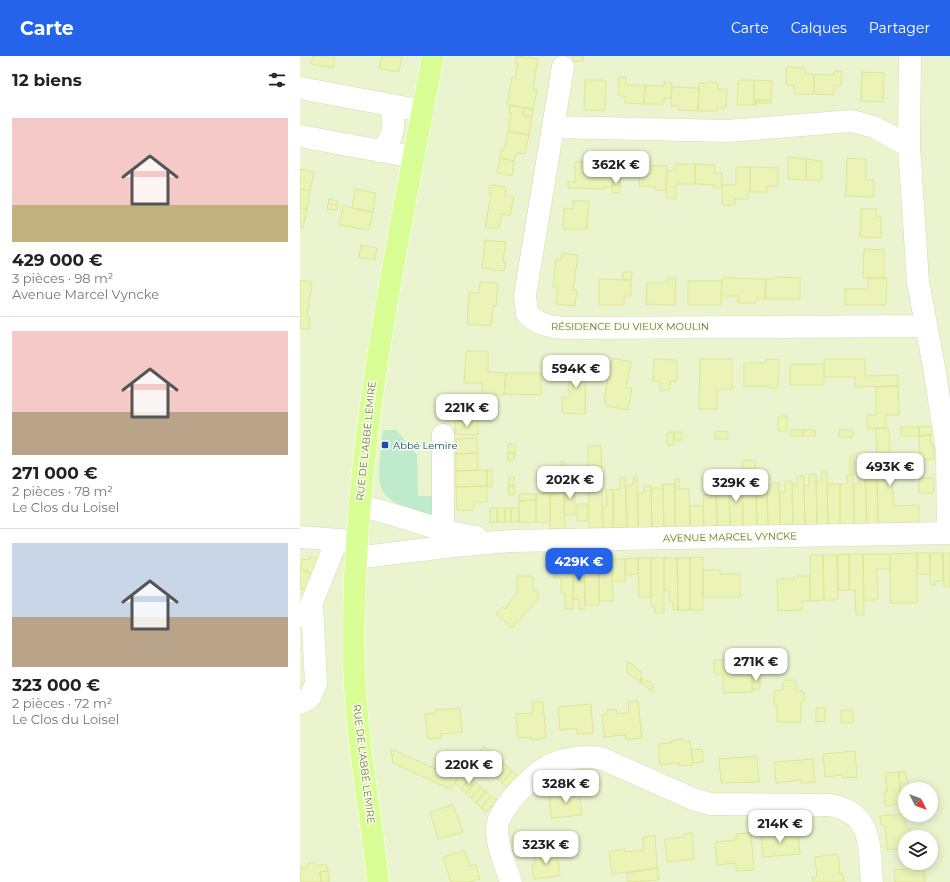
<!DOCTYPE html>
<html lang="fr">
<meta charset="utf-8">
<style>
body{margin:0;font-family:Montserrat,sans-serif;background:#f6f6f6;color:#222;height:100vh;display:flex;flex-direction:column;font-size:15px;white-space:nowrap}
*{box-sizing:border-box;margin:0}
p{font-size:13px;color:#767676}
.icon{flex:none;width:22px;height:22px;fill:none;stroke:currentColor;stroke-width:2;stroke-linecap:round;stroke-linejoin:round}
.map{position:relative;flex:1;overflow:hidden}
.sheet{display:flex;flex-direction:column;background:#fff;width:300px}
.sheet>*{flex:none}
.needle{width:26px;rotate:132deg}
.tools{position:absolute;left:598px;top:726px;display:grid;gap:8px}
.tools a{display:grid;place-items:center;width:40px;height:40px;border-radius:50%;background:#fff;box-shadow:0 2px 10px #0003;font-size:20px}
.price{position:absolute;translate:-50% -34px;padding:0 9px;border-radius:8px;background:#fff;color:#222;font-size:13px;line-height:26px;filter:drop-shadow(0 1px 2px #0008)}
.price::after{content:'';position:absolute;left:50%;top:24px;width:12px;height:9px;margin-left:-6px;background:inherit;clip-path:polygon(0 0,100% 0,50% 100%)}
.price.active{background:#2563eb;color:#fff}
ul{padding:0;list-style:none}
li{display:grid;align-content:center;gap:8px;height:212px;padding:0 12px}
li+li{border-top:1px solid #e0e0e0}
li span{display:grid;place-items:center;height:124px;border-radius:0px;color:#555}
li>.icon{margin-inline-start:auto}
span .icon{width:72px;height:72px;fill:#fffc;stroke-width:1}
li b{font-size:17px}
h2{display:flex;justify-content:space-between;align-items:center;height:48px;padding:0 12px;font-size:17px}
header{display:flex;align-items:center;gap:24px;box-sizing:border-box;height:56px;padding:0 20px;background:#2563eb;color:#fff}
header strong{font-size:19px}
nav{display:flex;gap:22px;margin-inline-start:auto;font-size:14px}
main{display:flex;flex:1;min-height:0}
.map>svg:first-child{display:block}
</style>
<header>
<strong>Carte</strong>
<nav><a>Carte</a><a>Calques</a><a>Partager</a></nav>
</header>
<main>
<section class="sheet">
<h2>12 biens<svg class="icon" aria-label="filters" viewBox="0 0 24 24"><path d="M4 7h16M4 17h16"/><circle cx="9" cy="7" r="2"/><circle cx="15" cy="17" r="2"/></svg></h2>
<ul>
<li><span style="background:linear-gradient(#f6c9c9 70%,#c2b280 0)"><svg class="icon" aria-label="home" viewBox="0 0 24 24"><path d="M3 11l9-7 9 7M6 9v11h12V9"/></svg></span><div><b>429 000 €</b><p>3 pièces · 98 m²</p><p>Avenue Marcel Vyncke</p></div></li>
<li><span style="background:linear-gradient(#f6c9c9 65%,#b9a48a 0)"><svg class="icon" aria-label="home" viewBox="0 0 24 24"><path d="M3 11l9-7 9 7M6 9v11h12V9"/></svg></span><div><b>271 000 €</b><p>2 pièces · 78 m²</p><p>Le Clos du Loisel</p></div></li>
<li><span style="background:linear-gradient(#c9d6e8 60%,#b9a48a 0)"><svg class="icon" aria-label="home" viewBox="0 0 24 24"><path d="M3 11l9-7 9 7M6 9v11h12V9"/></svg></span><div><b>323 000 €</b><p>2 pièces · 72 m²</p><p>Le Clos du Loisel</p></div></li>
</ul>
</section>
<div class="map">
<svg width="650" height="826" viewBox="0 0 650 826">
<rect width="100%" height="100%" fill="#f3fde0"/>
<path fill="#eaf5cf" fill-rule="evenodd" d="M0,0h650v826h-650zM605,733h26v26h-26zM605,781h26v26h-26z"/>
<path fill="#bfeacc" d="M83,374h13l21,25 1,41h15v20c-64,-18 -56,-26 -50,-86z"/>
<path fill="#ecf3b7" stroke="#dee697" d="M13,0h22l-2,12 -22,-4z
M82,0h20l-3,16 -20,-4z
M216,0l22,3 -5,30 4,1 -4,19 -26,-4 5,-28 3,1 3,-15h-3z
M273,0h10v5h-10z
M486,11l19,1v6h9v20h-20v-9h-8z
M534,15h8l-1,15h-7v9l-20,-1v-20l20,1z
M562,16l22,1 -1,29 -22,-1z
M319,21h7v8h19l-1,19 -19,-1v-7h-7z
M285,24h21l-1,30h-21z
M438,24h16v25h-17z
M454,24l18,1 -1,19h-15v6l-2,-1z
M409,25l9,2v6h9l-1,19h-9v3h-19l1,-28h8z
M364,26l8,1 -1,15h-7v6h-20l1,-19 19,1z
M372,31l27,1 -1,23 -19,-1v-4h-8z
M456,44h15v3h-15z
M210,49l14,3 -1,7 9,2 -3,18 -21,-4 3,-18h-2z
M224,52l9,1 -1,8 -9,-2z
M208,75l21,4 -4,19 -9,-1 -2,8 -14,-3 1,-9 3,1z
M488,101l18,2v21l-18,-1z
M200,102l14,3 -2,15 -15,-3z
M547,102l19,1v21h8v17l-30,-1 2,-4z
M506,103l16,2v19h-16z
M275,106h31l-1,13 8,1 -1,11h-7v2l-37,-1v-6h7z
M375,108h20v20h-19v14h-10l1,-27h8z
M395,108l20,1v8h7v15h-8v-3l-19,-1z
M340,109l27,1 -1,24h-11v-3l-16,-1z
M436,111h14v25h-2v7h-13v6h-13v-20h14z
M450,111l28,1v18h-11v6h-17z
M0,113l14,3 -4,19 -10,-2z
M313,120h7v17h-8z
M190,129l16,2 -1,8 9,2 -4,19 -8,-2 -3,14h-14l6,-34h-2z
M0,133l10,2 -3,18 -7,-1z
M55,133l21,4 -3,19 -21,-4z
M29,143l9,2v4l-10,-1z
M273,145h16l-2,28h-24l1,-21 9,1z
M28,148l10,1 -1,5 -10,-1z
M43,150l30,6 -4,18 -30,-5z
M0,152l7,1 -4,19h-3z
M561,153h16l-1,7h5v22l-21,-1z
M185,184l21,2 -3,20h3l-2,9 -22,-3z
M61,189l16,3 -2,12 -16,-3z
M564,193l20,1v28h-21z
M262,197l16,2 -5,35h4l-2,16 -19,-2 2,-16 -5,-1 3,-28 5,1z
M323,216h9l-1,8h-8z
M476,221l24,1v21h-35l1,-20h8z
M367,222h9l-1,27 -29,-1 1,-21h20z
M422,222l44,1 -1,20h-9v4h-18v-7h-17z
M568,222h19l-1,27h-41v-16h23z
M299,223l32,1v16h-7v9h-25z
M0,224l12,2 -5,36h3l-1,11 -9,-1z
M388,225h34l-1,24h-33z
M180,226l18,1 -2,23h-3l-2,20 -24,-2 2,-32 10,1z
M166,295h22v21l18,1 -2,22h-22v-12h-18z
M312,302l19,4 -5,25 6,1 -4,22 -22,-4 -2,-8z
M354,303l23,1v21h-7v9h-10v-9h-7z
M400,303h32v30h-15v20h-18z
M466,303l13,1 -1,28h-9v-2h-25v-23h22z
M524,303h41v17l33,-1v11l-43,1v-10h-31z
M269,305h17l-1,53 -23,-1v-16h8v-6h-2z
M490,308h34v21h-34z
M206,317h35v22l-37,-1z
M598,330l1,29h-13v13l-19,1v-14h9v-28z
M155,352h23v13h-23z
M478,360h9v15h-9z
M155,365h23v14l-23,-1z
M634,370v9l-15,1v-9z
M601,371h18v9h-18z
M576,372h10v2h3l2,44 3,32 25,-1v18l-41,1z
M491,374h12v6h-12z
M503,374h12l1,6h-13z
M539,374h14v7h-14z
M428,375v8h-13v-7z
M367,376h7v13h-7z
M374,376h8v8h-8z
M630,379l1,9h2l1,15 -14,1 -1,-24z
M177,382l1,15 -22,1v-15z
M208,388h7v9h-7z
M288,390h13l2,82h-14z
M178,397v17l-22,1v-17z
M208,397h7l-1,8h-6z
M553,399v20h-3v-19z
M442,404h13l2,66h-14z
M261,405h3l1,68h-15v-35h7l-1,-23h5z
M187,414h5v16h-5z
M187,414v16l-31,1v-16z
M565,415l2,53h-13v-40h5v-12z
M521,416h6l1,52 -11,1 -1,-45h6z
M571,416h6l1,52h-11l-2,-49h6z
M509,418h7l1,51h-12l-1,-39h5z
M547,419h6l1,49 -14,1v-41h7z
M214,420v10h-6l1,-9z
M334,420h3l1,52h-11l-1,-42 7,-1z
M436,420h6l1,50h-13l-1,-43h6z
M497,420h7l1,49h-12l-1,-40h5z
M325,421l2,51h-14v-38l7,-1v-11z
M462,422h5l1,48h-11l-1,-35h5z
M619,422h15v15h-15z
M375,423h4v10h10l1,38h-15z
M244,424h6v42h-14v-28h8z
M485,425h7l1,44h-13v-33h5z
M472,427h7l1,42 -12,1 -1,-41h5z
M363,428h12v43h-11z
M527,428h13v41l-12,-1z
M187,430v16h-13v8h-17l-1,-23z
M208,430h6l1,8 -6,1z
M264,430h11v29h-11z
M344,430h7l1,41 -14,1v-35h6z
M429,430l1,40h-13l-1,-39z
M351,432h12l1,39h-12z
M306,434h7v38h-10l-1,-21h5z
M219,438h17v6l-17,1z
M403,439h13l1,31 -13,1z
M236,444v22h-17v-21z
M277,448h10v17h-10z
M390,450h13l1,21h-14z
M190,452h7v14l-7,1z
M197,452h8v14h-8z
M205,452h6v14h-6z
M211,452h8v14h-8z
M617,497h13v21h-13z
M617,497v50h-27v-49z
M630,497h13v28h-8v4h-5z
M643,497h7v34h-6z
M549,498v36h-11l-1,-35z
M549,498h14l1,61h-8l-1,-25h-6z
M563,498h27v15h-13l1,31h-14z
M510,499h13l1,45 -14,1z
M523,499h14l1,45h-14z
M10,501l11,1 -5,18 -16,-7 2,-10 7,1z
M403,501v53h-13v-52z
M338,502v16l-13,1v-16z
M338,502h13v39h-12z
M351,502h13v55h-9v-7h-4z
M364,502h13l1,52h-5v-8h-4v-12h-5z
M377,502h13v52h-12z
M284,503h15v46h-14z
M284,503l1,50h-6v-9l-6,-1v-39z
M299,503h13l1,42h-14z
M312,503h13v22h-13z
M260,504h13v49h-8v-16h-4v-15h-7v-15h6z
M0,513l16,7 -7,15 -9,-3z
M403,514h17v4h20v23h-37z
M217,520h16v14l5,1v8l-26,29 -16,-14 7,-7 2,2 12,-17z
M494,520h16v25h-8v9l-24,1 -1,-32h17z
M414,604h30v13h8v19l-29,1v-19h-9z
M327,605l14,10v12l-14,-10z
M460,619v14h-8v-13z
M341,622l12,6v8l-12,-9z
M485,624h9l2,3v7l8,2 1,9h-4v21h-24v-18l-3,1v-15h9v-7z
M338,645l4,37 -16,2 -1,-5 -21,2 -2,-22h5v-5l9,-1 1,5 12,-2 -1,-10z
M232,646h11l3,36 -15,2v-3l-13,1 -2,-24 17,-1z
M291,648l2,29 -16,1v-6l-17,2 -2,-23z
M160,652l2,24 -22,2 1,4 -13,1 -3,-25 11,-1 -1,-3z
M516,652h9v13l-9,1z
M541,654h12v13h-12z
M382,683l1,2h7l3,24 -14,1v-3l-19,2 -2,-21 14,-1v-3z
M184,690l7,6 -10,11 -6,-5z
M91,693l49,22 3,-6 19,9 -12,15 -57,-26z
M402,693l1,13 -10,1 -2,-13z
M555,695l2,26 -15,1v-3l-17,2 -2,-23z
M191,696l6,5 -11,12 -5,-6z
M457,700l2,26 -38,1 -2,-24z
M197,701l5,5 -11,11 -5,-4z
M513,703l2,23 -14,1v-3l-25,3 -2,-21z
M202,706l6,5 -11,11 -6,-5z
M208,711l4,4 -10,12 -5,-5z
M165,715l6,6 -10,12 -6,-6z
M212,715l6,5 -11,12 -5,-5z
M606,715l2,18h-3v15h-4l-2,-32z
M599,716l2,32 -16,2 -1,-14h3l-2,-19z
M171,721l5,5 -10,11 -5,-4z
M176,726l5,5 -10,11 -5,-5z
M181,731l5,4 -10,12 -5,-5z
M279,732l3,27 -31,3 -2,-23 21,-2 -1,-4z
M186,735l5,5 -10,12 -5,-5z
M191,740l6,4 -11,12 -5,-4z
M153,749l10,27 -25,7 -8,-27z
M605,758l1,15h4v8h-5v11l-18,2 -2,-25h-4l-1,-9z
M498,776l2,22 -37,3 -2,-22z
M392,777l2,26 -27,3 -2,-23 19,-2 -1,-3z
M451,777l3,37 -18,1v-8l-19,2 -2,-23 21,-2v-6z
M355,779l2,33 -45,6 -3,-23 16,-2v3l19,-2 -1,-13z
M257,785v9l-23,2 -1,-9z
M165,794l5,16 6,-2 4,15 -10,3h-19l-8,-25z
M257,794l3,26 -26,3 -2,-15h3l-1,-12z
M538,798l2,20h3l1,8h-31l-1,-5h5l-2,-20z
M14,806l4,4 8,-2 2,7 -8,1 1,10h-21v-14h6l3,-5z
M357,812l2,12 -31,2 -1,-9z
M616,812v3l8,-1 1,12h-30l-1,-12z
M28,815l1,11h-8l-1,-10z"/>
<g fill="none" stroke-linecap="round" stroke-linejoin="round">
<g stroke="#d6dcb7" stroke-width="23">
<path id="minor" d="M263,11l-38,228 2,19c11,10 22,13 37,14l361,-2
M0,32l123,23
M254,71l174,4 124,-10 22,6 35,19 9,136 16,85 13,83 1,83
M0,80l114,21
M609,90l1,-90
M80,95c15,-13 16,-28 10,-46
M59,450c40,7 77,26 117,31
M143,474v-95
M0,481l51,4
M56,502l97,-12 56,-5 441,-8
M6,561l31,-77
M0,647l10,-6 6,-13 -4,-81
M211,826c-5,-15 -15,-39 -14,-54 0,-19 40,-59 58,-65 15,-5 33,-8 48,-4l90,40 17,5 119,1c44,6 40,42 43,77"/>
</g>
<g stroke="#fff" stroke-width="23">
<path id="major" d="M78,826c-5,-53 -15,-105 -20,-158 -4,-36 -5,-73 -4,-109 3,-189 44,-374 79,-559"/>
</g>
<use href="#minor" stroke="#fff" stroke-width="22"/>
<use href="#major" stroke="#dafe96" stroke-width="22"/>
</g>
<rect fill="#1a4fb4" stroke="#f7ffe7" stroke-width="1.5" x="81" y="385" width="8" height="8" rx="2"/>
<g text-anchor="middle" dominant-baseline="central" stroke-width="3" stroke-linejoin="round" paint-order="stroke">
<g font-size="10" fill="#717447" stroke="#f7ffe7">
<text x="330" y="270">RÉSIDENCE DU VIEUX MOULIN</text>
<text transform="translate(66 385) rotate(-84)">RUE DE L'ABBÉ LEMIRE</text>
<text transform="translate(430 481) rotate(-1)">AVENUE MARCEL VYNCKE</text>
<text transform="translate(64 708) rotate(83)">RUE DE L'ABBÉ LEMIRE</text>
</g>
<g font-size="10" fill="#164399" stroke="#f7ffe7" text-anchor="start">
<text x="93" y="389">Abbé Lemire</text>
</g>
</g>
</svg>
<div class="tools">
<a><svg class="needle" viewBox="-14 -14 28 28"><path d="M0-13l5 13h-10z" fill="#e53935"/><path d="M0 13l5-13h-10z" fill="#767676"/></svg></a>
<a><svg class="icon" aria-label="layers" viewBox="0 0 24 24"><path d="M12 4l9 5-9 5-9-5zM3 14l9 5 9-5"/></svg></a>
</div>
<b class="price" style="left:316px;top:129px">362K €</b>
<b class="price" style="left:276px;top:333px">594K €</b>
<b class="price" style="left:167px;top:372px">221K €</b>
<b class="price" style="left:590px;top:431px">493K €</b>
<b class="price" style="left:270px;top:444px">202K €</b>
<b class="price" style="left:436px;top:447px">329K €</b>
<b class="price active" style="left:279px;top:526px">429K €</b>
<b class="price" style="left:456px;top:626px">271K €</b>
<b class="price" style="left:169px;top:729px">220K €</b>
<b class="price" style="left:266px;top:748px">328K €</b>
<b class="price" style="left:480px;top:788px">214K €</b>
<b class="price" style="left:246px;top:809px">323K €</b>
</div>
</main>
